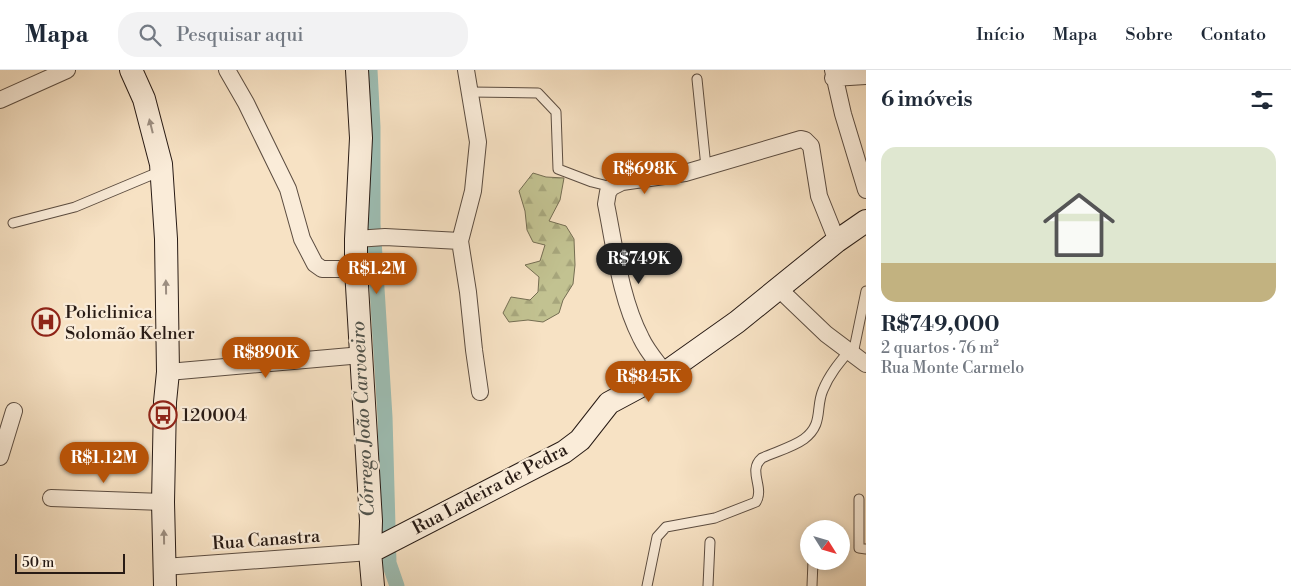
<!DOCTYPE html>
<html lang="pt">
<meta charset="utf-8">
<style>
body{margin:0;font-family:"Libre Bodoni",serif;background:#f2f2f3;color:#1f2937;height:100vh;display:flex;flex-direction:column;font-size:19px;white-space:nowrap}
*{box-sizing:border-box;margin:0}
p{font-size:16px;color:#747a83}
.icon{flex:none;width:28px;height:28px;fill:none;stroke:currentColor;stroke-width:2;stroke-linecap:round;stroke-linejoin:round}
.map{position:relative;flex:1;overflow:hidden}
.drawer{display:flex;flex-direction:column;background:#fff;width:425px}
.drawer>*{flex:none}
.needle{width:32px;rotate:127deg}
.tools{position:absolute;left:800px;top:450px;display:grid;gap:10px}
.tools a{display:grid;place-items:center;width:50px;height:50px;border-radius:50%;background:#fff;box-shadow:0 2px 8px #0003;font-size:25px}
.scale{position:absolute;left:15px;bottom:12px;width:110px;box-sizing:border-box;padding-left:5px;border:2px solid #281b15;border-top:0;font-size:14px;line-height:18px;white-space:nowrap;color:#281b15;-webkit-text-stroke:4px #faecd9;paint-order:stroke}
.price{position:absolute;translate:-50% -42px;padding:0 11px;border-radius:18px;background:#b45309;color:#fff;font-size:16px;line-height:32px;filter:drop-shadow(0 1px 2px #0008)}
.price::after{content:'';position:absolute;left:50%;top:30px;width:15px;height:11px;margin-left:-8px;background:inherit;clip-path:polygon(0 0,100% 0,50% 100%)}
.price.on{background:#222;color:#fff}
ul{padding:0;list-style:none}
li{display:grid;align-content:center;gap:10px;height:265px;padding:0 15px}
li span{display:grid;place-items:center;height:155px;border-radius:15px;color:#555}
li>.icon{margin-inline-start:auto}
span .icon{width:90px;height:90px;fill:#fffc;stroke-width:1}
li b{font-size:21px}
h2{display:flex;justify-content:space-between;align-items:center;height:60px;padding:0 15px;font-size:21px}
header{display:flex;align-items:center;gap:30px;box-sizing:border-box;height:70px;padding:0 25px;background:#fff;border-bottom:1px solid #e0e1e3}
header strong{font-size:24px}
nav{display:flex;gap:28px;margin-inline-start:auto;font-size:18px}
.search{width:350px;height:45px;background:#f2f2f3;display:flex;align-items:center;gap:12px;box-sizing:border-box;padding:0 18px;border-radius:20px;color:#747a83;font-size:19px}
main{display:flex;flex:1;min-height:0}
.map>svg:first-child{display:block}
</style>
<header>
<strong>Mapa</strong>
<div class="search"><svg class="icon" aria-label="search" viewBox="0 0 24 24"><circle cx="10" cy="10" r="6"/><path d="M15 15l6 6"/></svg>Pesquisar aqui</div>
<nav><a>Início</a><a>Mapa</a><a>Sobre</a><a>Contato</a></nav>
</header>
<main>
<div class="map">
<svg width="866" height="516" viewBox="0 0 866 516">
<defs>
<pattern id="forest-firs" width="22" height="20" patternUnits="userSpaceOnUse" patternTransform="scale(1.25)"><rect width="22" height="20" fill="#c2c291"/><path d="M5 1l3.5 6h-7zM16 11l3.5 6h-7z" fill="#a7a67c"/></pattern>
</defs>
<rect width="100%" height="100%" fill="#f7e2c4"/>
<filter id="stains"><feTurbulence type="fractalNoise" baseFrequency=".004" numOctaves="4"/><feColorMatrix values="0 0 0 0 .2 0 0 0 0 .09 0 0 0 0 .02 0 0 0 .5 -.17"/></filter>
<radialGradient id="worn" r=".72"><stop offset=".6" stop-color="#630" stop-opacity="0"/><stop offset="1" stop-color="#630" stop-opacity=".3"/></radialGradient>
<path fill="url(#forest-firs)" stroke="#756e53" d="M533,103l13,4 18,1 -4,22 -11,21 17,5 8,13 1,26 -2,19 -10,16 -4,13 -16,9 -15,-2 -19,2 -6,-9 8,-16 19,3 8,-8 1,-15 -14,-12 15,-4 5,-16 -12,-3 -6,-12 -2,-19 -6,-20z"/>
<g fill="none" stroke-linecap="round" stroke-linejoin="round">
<path stroke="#9dbeb4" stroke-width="15" d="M370,0l3,57v97l12,193 4,146 8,23"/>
<g stroke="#5c4d41" stroke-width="11">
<path id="lane" d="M697,9l9,88
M470,22l68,1 18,19 2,57 34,13 20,5
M13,153l62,-16 86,-36
M853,284l13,-63
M859,429v49l7,1
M647,516l10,-49 9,-10 49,-9 41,-16c9,-15 -9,-31 6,-44 13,-6 31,-11 42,-19 20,-15 11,-31 19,-49 6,-15 16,-27 26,-39
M708,516l2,-44
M812,516l1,-25"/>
</g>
<g stroke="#5c4d41" stroke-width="18">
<path id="street" d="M227,0l19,33 42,86 14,50 13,25 7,5h34
M466,0l12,72 -5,49 -13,50 8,51 6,58 6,42
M833,0l10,44 23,76
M833,8l33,-2
M0,30l67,-30
M356,169l29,-2 75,4
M779,219l47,45 40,30
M168,302l194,-17
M665,303c-8,-11 -18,-22 -24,-35 -21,-41 -26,-90 -35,-134l2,-12 4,-5 10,-5 63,-9 116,-34 4,1 6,6 8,50 18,45
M0,387l14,-46
M51,428l112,4
M164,497l206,-15"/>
</g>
<g stroke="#281b15" stroke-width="24">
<path id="secondary" d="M131,0l13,29 17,65 5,75 2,133 -3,30 -2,100 2,84
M357,0l4,68 -5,101v30l15,252 -1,31 3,34
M370,482l194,-100 16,-12 29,-37 56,-30 72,-51 100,-81 29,-20"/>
</g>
<use href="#lane" stroke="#faecd9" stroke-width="9"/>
<use href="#street" stroke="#faecd9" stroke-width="16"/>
<use href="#secondary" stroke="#faecd9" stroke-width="22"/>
</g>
<defs><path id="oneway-solid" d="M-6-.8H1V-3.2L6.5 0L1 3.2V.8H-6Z" transform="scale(1.25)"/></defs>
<g fill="#9c8e81">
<use href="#oneway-solid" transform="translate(151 56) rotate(-104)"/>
<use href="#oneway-solid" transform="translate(166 217) rotate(-91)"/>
<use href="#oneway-solid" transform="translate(164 467) rotate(-91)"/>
</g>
<defs>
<g id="hospital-ring" transform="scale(1.4375)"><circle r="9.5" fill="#faecd9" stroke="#8f2418" stroke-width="1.5"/><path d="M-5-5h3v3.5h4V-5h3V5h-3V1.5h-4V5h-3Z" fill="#8f2418"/></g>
<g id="bus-ring" transform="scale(1.4375)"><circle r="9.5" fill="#faecd9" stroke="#8f2418" stroke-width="1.5"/><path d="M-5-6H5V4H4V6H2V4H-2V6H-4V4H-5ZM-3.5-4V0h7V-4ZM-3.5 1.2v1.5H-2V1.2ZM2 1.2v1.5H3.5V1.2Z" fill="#8f2418"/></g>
</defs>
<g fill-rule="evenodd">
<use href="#hospital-ring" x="46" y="252"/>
<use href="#bus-ring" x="163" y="345"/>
</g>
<g text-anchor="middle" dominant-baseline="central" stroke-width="4.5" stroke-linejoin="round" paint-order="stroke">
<g font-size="18" fill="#281b15" stroke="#faecd9" text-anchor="start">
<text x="65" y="242">Policlinica<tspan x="65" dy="21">Solomão Kelner</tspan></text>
<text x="182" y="345">120004</text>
</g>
<g font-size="18" fill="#281b15" stroke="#faecd9">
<text transform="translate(490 419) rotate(-28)">Rua Ladeira de Pedra</text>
<text transform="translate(266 470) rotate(-4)">Rua Canastra</text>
</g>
<g font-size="19" font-style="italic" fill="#51544d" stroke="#faecd9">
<text transform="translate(363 349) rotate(-93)">Córrego João Carvoeiro</text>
</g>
</g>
<rect width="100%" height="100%" filter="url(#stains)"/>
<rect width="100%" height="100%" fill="url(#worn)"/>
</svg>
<div class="tools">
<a><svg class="needle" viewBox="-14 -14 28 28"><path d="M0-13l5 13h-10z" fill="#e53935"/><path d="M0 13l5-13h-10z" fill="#747a83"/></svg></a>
</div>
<div class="scale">50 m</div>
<b class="price" style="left:645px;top:125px">R$698K</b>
<b class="price on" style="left:639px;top:215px">R$749K</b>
<b class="price" style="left:377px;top:225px">R$1.2M</b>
<b class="price" style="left:266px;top:309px">R$890K</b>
<b class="price" style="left:649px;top:333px">R$845K</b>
<b class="price" style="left:104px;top:414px">R$1.12M</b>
</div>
<section class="drawer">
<h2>6 imóveis<svg class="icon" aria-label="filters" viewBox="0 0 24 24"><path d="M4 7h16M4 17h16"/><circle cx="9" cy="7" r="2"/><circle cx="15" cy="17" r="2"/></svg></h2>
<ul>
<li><span style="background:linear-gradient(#dfe7d0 75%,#c2b280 0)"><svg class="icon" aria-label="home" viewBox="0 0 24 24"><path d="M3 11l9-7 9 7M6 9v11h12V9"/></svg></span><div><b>R$749,000</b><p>2 quartos · 76 m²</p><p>Rua Monte Carmelo</p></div></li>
</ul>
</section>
</main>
